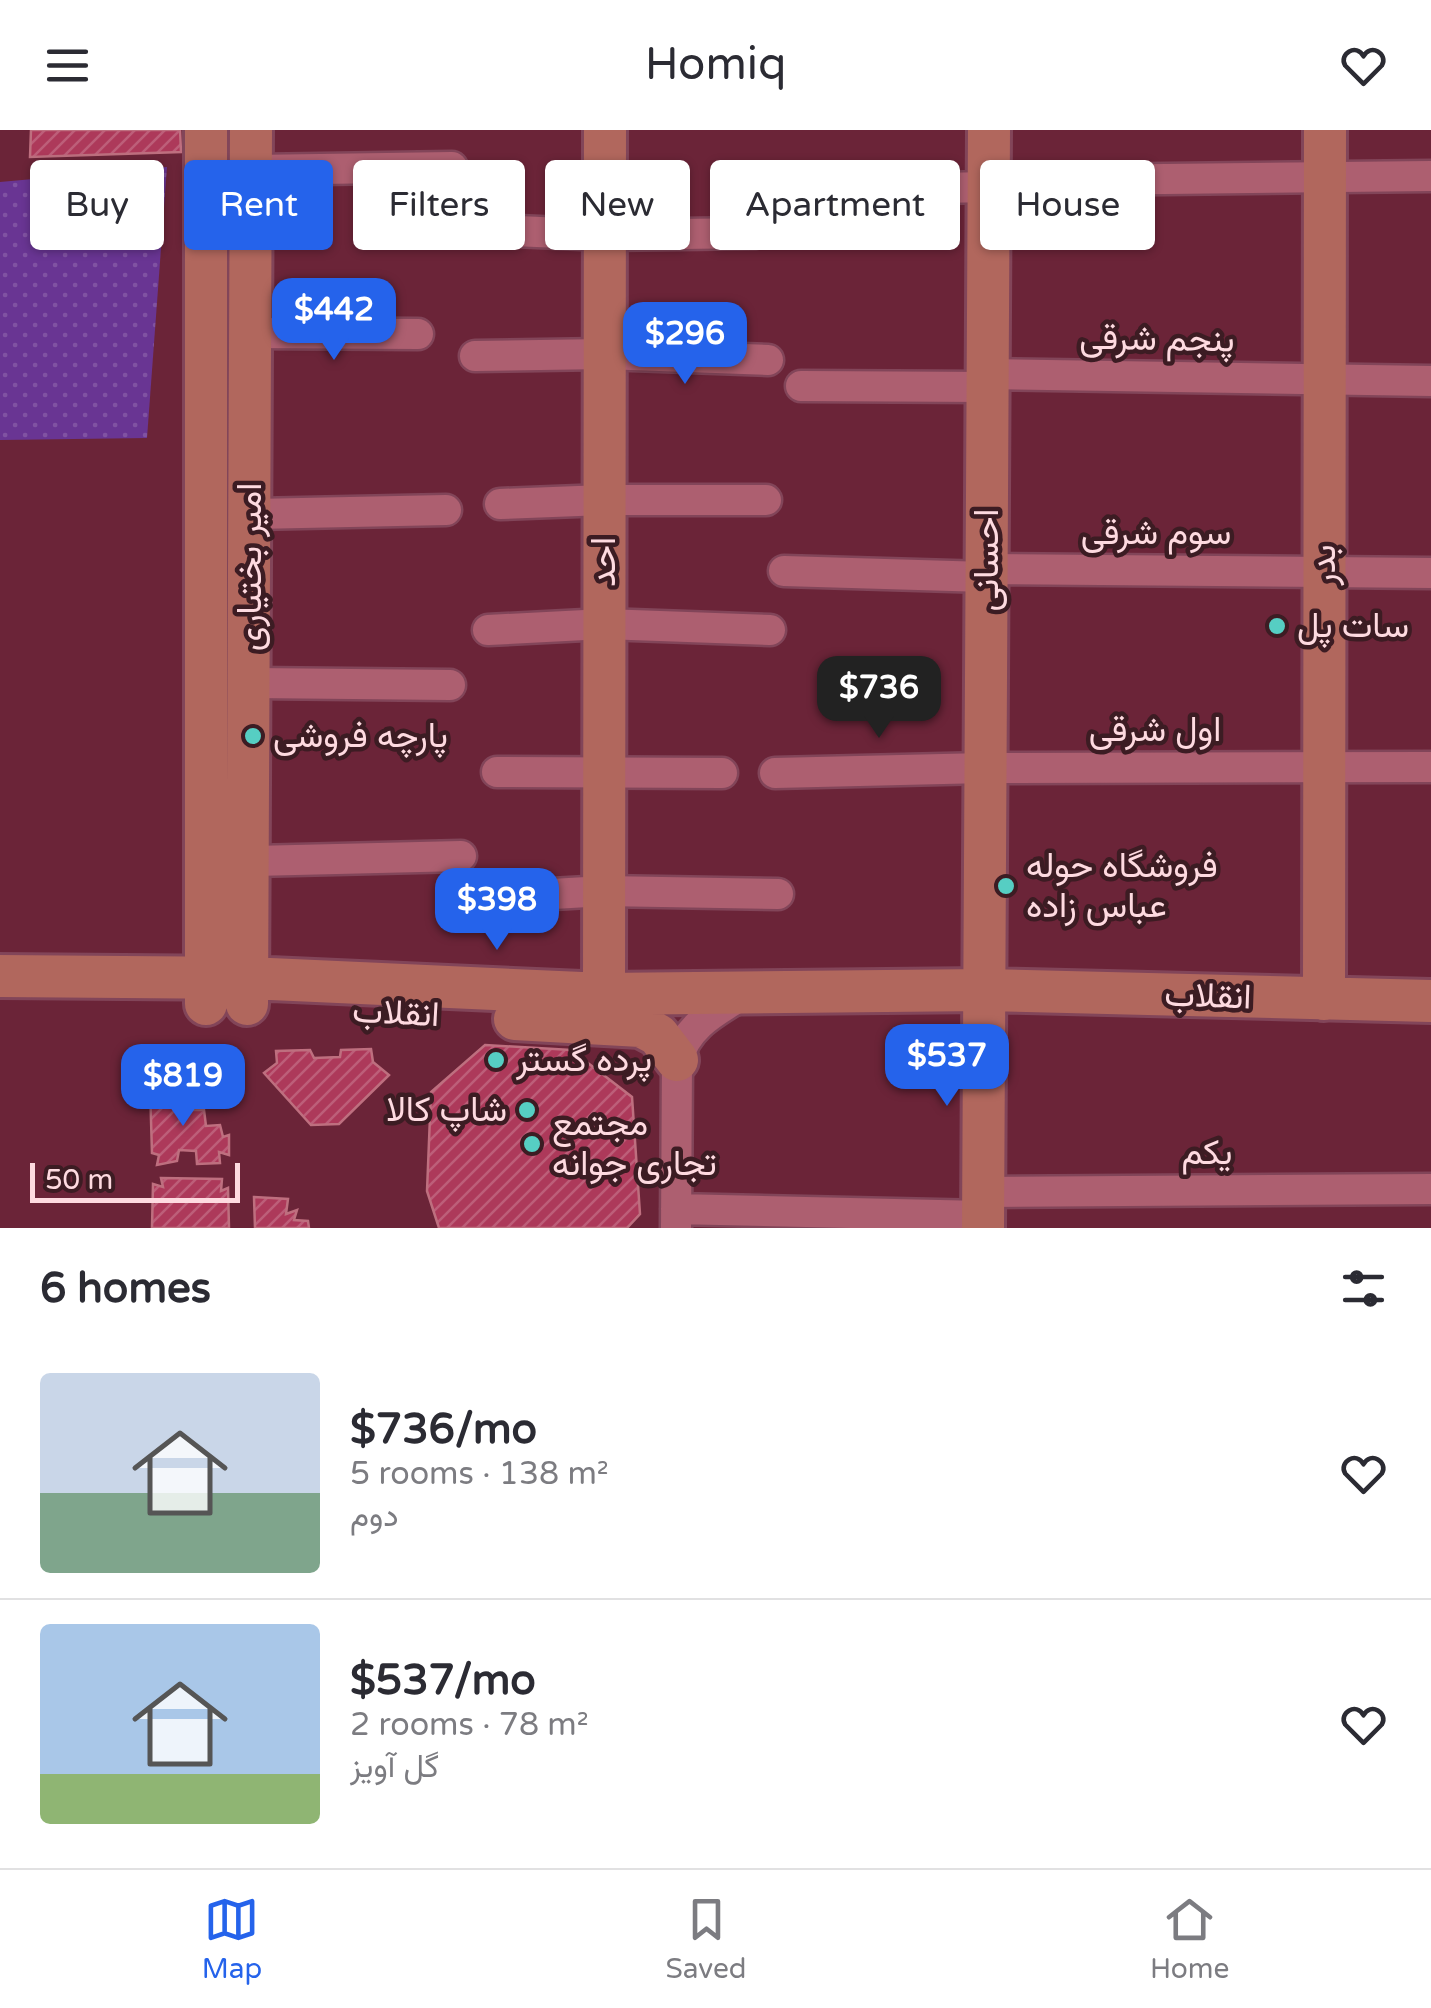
<!DOCTYPE html>
<meta charset="utf-8">
<style>
body{margin:0;font-family:"Varela Round",Vazirmatn,sans-serif;background:#f2f2f3;color:#2b2b33;height:100vh;display:flex;flex-direction:column;font-size:38px;white-space:nowrap}
*{box-sizing:border-box;margin:0}
p{font-size:32px;color:#7c7c81}
.icon{flex:none;width:55px;height:55px;fill:none;stroke:currentColor;stroke-width:2;stroke-linecap:round;stroke-linejoin:round}
.map{position:relative;height:1098px;overflow:hidden}
.drawer{display:flex;flex-direction:column;background:#fff;flex:1}
.drawer>*{flex:none}
.hud{position:absolute;left:30px;top:30px;width:1372px;height:90px;display:flex;gap:20px}
.scale{position:absolute;left:30px;bottom:25px;width:210px;box-sizing:border-box;padding-left:10px;border:5px solid #fedae0;border-top:0;font-size:28px;line-height:35px;white-space:nowrap;color:#fedae0;-webkit-text-stroke:8px #3c1c23;paint-order:stroke}
.price{position:absolute;translate:-50% -85px;padding:0 22px;border-radius:20px;background:#2563eb;color:#fff;font-size:32px;line-height:65px;filter:drop-shadow(0 2px 5px #0008)}
.price::after{content:'';position:absolute;left:50%;top:60px;width:30px;height:22px;margin-left:-15px;background:inherit;clip-path:polygon(0 0,100% 0,50% 100%)}
.price.current{background:#222;color:#fff}
ul{padding:0;list-style:none}
li{display:flex;align-items:center;gap:30px;height:250px;padding:0 40px}
li+li{border-top:2px solid #e1e1e2}
li span{display:grid;place-items:center;flex:none;width:280px;height:200px;border-radius:10px;color:#555}
li>.icon{margin-inline-start:auto}
span .icon{width:120px;height:120px;fill:#fffc;stroke-width:1}
li b{font-size:42px}
h2{display:flex;justify-content:space-between;align-items:center;height:120px;padding:0 40px;font-size:42px}
.tag{padding:0 35px;border-radius:10px;background:#fff;box-shadow:0 2px 8px #0004;font-size:35px;line-height:90px}
.tag.current{background:#2563eb;color:#fff}
header{display:flex;justify-content:space-between;align-items:center;height:130px;padding:0 40px;background:#fff;font-size:45px;font-weight:600}
.tabs{display:flex;justify-content:space-around;align-items:center;height:140px;border-top:2px solid #e1e1e2;background:#fff;font-size:28px;color:#7c7c81}
.tabs a{display:grid;justify-items:center;gap:5px}
.tabs .current{color:#2563eb}
.map>svg:first-child{display:block}
</style>
<header><svg class="icon" aria-label="menu" viewBox="0 0 24 24"><path d="M4 6h16M4 12h16M4 18h16"/></svg>Homiq<svg class="icon" aria-label="heart" viewBox="0 0 24 24"><path d="M12 20l-8-8c-3-5 5-10 8-4 3-6 11-1 8 4z"/></svg></header>
<div class="map">
<svg width="1431" height="1098" viewBox="0 0 1431 1098">
<defs>
<pattern id="park-dots" width="8" height="8" patternUnits="userSpaceOnUse" patternTransform="scale(2.5)"><rect width="8" height="8" fill="#693593"/><path d="M2 2h.1M6 6h.1" fill="none" stroke="#8052a2" stroke-width="1.8" stroke-linecap="round"/></pattern>
<pattern id="building-hatch" width="6" height="6" patternUnits="userSpaceOnUse" patternTransform="scale(2.5)"><rect width="6" height="6" fill="#ad395a"/><path d="M-1 1l2-2M0 6l6-6M5 7l2-2" fill="none" stroke="#bd5e79"/></pattern>
</defs>
<rect width="100%" height="100%" fill="#6b2438"/>
<path fill="url(#park-dots)" d="M167,37l-20,271 -147,2v-258z"/>
<path fill="url(#building-hatch)" stroke="#be6f7f" stroke-width="2.5" d="M31,0h149l1,22 -151,5z
M485,915l86,5 61,47 8,117 -13,14h-188l-12,-37 4,-99z
M371,919l2,13 16,13 -50,49 -28,1 -47,-52 13,-10 -1,-12 34,-1 4,8 26,-1 1,-7z
M150,956l34,3 -2,15 12,-5 -4,11h14l2,16 14,-1 3,12 6,-2v20l-10,-3 1,11 -23,1 -1,-13 -17,-1 -2,11 -20,4 2,-10 -7,-2z
M161,1048l61,1 -1,12 7,-3 1,40h-77l1,-44 10,3z
M254,1067l34,2 -2,15 11,-4 -3,10 14,1 1,7h-54z"/>
<g fill="none" stroke-linecap="round" stroke-linejoin="round">
<g stroke="#824559" stroke-width="35">
<path id="street" d="M251,40l201,-3
M989,51l442,-5
M792,61l197,-4
M494,100l111,5 151,-2
M250,203l168,1
M475,226l129,-2 164,6
M988,244l443,7
M801,256l187,1
M500,374l104,-4h162
M250,384l196,-4
M987,439l444,4
M784,441l202,6
M488,500l116,-6 166,6
M249,553l201,2
M497,642l225,1
M775,643l210,-5 446,-1
M249,731l212,-5
M485,768l119,-7 174,3
M983,1062l448,-3
M676,1079l307,7
M676,1098l1,-168c11,-36 38,-48 68,-67"/>
</g>
<g stroke="#824559" stroke-width="48">
<path id="secondary" d="M206,0v874
M0,846l247,2 357,16 380,-4 447,11
M604,864l1,-864
M1324,869l1,-869
M247,874l4,-874
M515,889l126,7 17,9 19,25
M983,1098l6,-1098"/>
</g>
<use href="#street" stroke="#ad5f70" stroke-width="30"/>
<use href="#secondary" stroke="#b1675d" stroke-width="42"/>
</g>
<g fill="#56cec3" stroke="#3c1c23" stroke-width="4">
<circle cx="1277" cy="496" r="10"/>
<circle cx="253" cy="606" r="10"/>
<circle cx="1006" cy="756" r="10"/>
<circle cx="496" cy="930" r="10"/>
<circle cx="527" cy="980" r="10"/>
<circle cx="532" cy="1014" r="10"/>
</g>
<g text-anchor="middle" dominant-baseline="central" stroke-width="9" stroke-linejoin="round" paint-order="stroke">
<g font-size="35" fill="#fedae0" stroke="#3c1c23">
<text transform="translate(1157 209) rotate(1)">پنجم شرقی</text>
<text x="1156" y="403">سوم شرقی</text>
<text transform="translate(987 430) rotate(-90)">احسانی</text>
<text transform="translate(604 432) rotate(-90)">احد</text>
<text transform="translate(1324 435) rotate(-90)">بدر</text>
<text transform="translate(250 437) rotate(-90)">امیر بختیاری</text>
<text x="1155" y="600">اول شرقی</text>
<text transform="translate(1208 866) rotate(2)">انقلاب</text>
<text transform="translate(396 883) rotate(3)">انقلاب</text>
<text x="1207" y="1023">یکم</text>
</g>
<g font-size="35" fill="#fedae0" stroke="#3c1c23" text-anchor="start">
<text x="1297" y="496">سات پل</text>
<text x="273" y="606">پارچه فروشی</text>
<text x="1026" y="736">فروشگاه حوله<tspan x="1026" dy="40">عباس زاده</tspan></text>
<text x="516" y="930">پرده گستر</text>
<text x="507" y="980" text-anchor="end">شاپ کالا</text>
<text x="552" y="994">مجتمع<tspan x="552" dy="40">تجاری جوانه</tspan></text>
</g>
</g>
</svg>
<div class="scale">50 m</div>
<b class="price" style="left:334px;top:233px">$442</b>
<b class="price" style="left:685px;top:257px">$296</b>
<b class="price current" style="left:879px;top:611px">$736</b>
<b class="price" style="left:497px;top:823px">$398</b>
<b class="price" style="left:947px;top:979px">$537</b>
<b class="price" style="left:183px;top:999px">$819</b>
<div class="hud">
<a class="tag">Buy</a>
<a class="tag current">Rent</a>
<a class="tag">Filters</a>
<a class="tag">New</a>
<a class="tag">Apartment</a>
<a class="tag">House</a>
</div>
</div>
<section class="drawer">
<h2>6 homes<svg class="icon" aria-label="filters" viewBox="0 0 24 24"><path d="M4 7h16M4 17h16"/><circle cx="9" cy="7" r="2"/><circle cx="15" cy="17" r="2"/></svg></h2>
<ul>
<li><span style="background:linear-gradient(#c9d6e8 60%,#7fa58c 0)"><svg class="icon" aria-label="home" viewBox="0 0 24 24"><path d="M3 11l9-7 9 7M6 9v11h12V9"/></svg></span><div><b>$736/mo</b><p>5 rooms · 138 m²</p><p>دوم</p></div><svg class="icon" aria-label="heart" viewBox="0 0 24 24"><path d="M12 20l-8-8c-3-5 5-10 8-4 3-6 11-1 8 4z"/></svg></li>
<li><span style="background:linear-gradient(#a9c7e8 75%,#8fb573 0)"><svg class="icon" aria-label="home" viewBox="0 0 24 24"><path d="M3 11l9-7 9 7M6 9v11h12V9"/></svg></span><div><b>$537/mo</b><p>2 rooms · 78 m²</p><p>گل آویز</p></div><svg class="icon" aria-label="heart" viewBox="0 0 24 24"><path d="M12 20l-8-8c-3-5 5-10 8-4 3-6 11-1 8 4z"/></svg></li>
</ul>
</section>
<nav class="tabs">
<a class="current"><svg class="icon" aria-label="map" viewBox="0 0 24 24"><path d="M3 6l6-2 6 2 6-2v14l-6 2-6-2-6 2zM9 4v14M15 6v14"/></svg>Map</a>
<a><svg class="icon" aria-label="saved" viewBox="0 0 24 24"><path d="M7 4h10v16l-5-4-5 4z"/></svg>Saved</a>
<a><svg class="icon" aria-label="home" viewBox="0 0 24 24"><path d="M3 11l9-7 9 7M6 9v11h12V9"/></svg>Home</a>
</nav>
